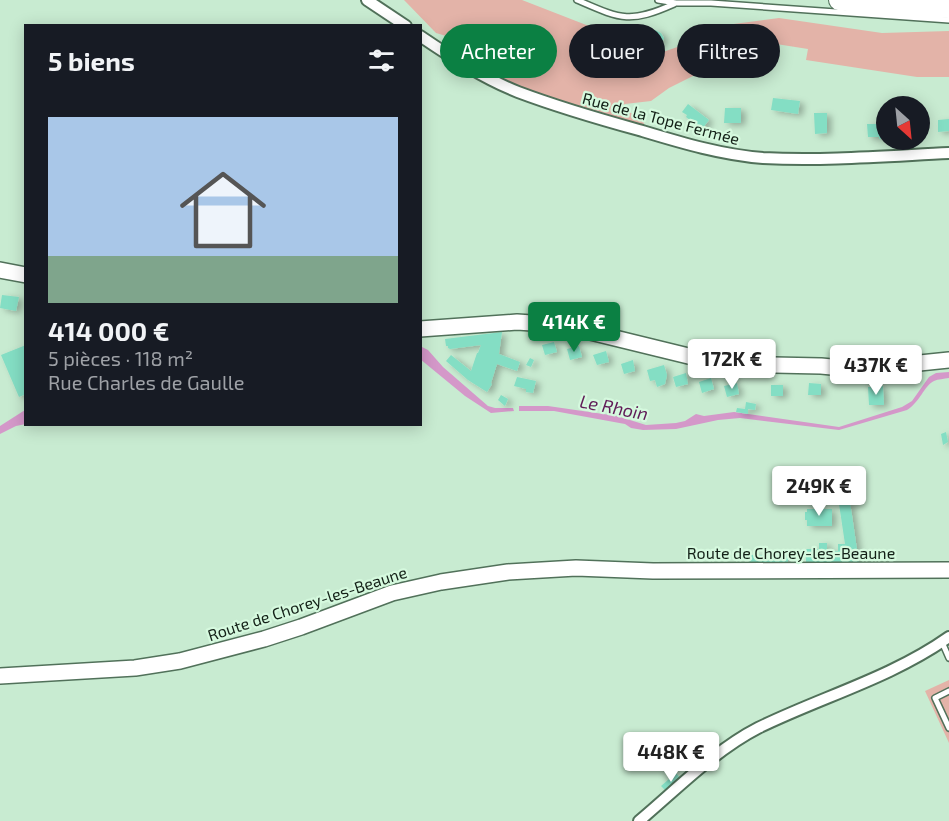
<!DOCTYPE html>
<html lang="fr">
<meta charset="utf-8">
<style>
body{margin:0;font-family:"Exo 2",sans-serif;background:#20242c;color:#f1f3f6;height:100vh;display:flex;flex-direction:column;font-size:22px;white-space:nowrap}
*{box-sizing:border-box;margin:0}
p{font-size:20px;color:#9ea1a6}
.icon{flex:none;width:33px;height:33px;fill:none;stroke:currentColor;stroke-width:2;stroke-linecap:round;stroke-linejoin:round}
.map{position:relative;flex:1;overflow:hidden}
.sheet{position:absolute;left:24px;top:24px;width:398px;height:402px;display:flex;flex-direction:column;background:#171b24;border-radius:0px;box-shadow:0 3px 15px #0003}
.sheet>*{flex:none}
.top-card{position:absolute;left:440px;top:24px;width:418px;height:54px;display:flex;gap:12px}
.needle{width:39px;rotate:153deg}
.tools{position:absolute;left:876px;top:96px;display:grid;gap:12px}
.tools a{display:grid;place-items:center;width:54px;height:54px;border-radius:50%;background:#171b24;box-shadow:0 3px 15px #0003;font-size:30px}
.price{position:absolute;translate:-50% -51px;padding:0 14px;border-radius:6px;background:#fff;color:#222;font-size:20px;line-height:39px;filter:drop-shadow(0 2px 3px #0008)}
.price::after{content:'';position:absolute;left:50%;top:36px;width:18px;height:14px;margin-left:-9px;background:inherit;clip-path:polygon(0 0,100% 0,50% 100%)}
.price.current{background:#0b8043;color:#fff}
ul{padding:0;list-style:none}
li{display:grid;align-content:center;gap:12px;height:318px;padding:0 24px}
li span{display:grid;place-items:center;height:186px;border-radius:0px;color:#555}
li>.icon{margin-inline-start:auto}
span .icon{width:108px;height:108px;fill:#fffc;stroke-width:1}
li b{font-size:26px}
h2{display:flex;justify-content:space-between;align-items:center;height:72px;padding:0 24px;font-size:26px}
.pill{padding:0 21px;border-radius:27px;background:#171b24;box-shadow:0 3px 15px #0003;font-size:21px;line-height:54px}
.pill.current{background:#0b8043;color:#fff}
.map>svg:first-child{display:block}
</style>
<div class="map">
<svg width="949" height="821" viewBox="0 0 949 821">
<defs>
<filter id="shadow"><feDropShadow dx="4.5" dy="2.5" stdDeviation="3" flood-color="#0004"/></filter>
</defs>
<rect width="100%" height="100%" fill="#c8ebd1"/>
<path fill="#e3b3a8" d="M404,0h118l126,49 15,3 23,-8 40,-19 53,-7 103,15 67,-2v46h-32l-111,-17 2,-11 -71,-11 -32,32 -36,18 -18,13 -26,3 -4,4 24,12 -3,9 -120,-38 -56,-30 -8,-9 -5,-14 -17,-5z
M949,680v63l-24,-52z"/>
<path fill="#d498c9" d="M420,346l8,4 15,17 45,39 7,2h18l1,3 -23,2 -26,-17 -45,-37z
M949,372v6c-5,1 -11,1 -15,3 -10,5 -14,21 -27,29l-68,20 -99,-12 -22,2 -42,9 -33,1 -12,-2 -6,-4 -11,-2 -60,-11h-35v-5h29l69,10 29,9 30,-2 9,-2 11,-7 8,2 30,-4 105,15 63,-20 10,-6 17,-24 7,-4z
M25,410l1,14 -10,2 -16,8v-8z"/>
<path fill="#84dec4" filter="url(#shadow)" d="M655,30l6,3 3,5 -2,5 -6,4 -8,-8 3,-6z
M773,98l27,3 -2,13 -27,-4z
M688,104l21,16 -7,9 -16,-12 1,-2 -5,-3z
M725,108h16v15h-17z
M814,113h13v20l-12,1z
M949,119v12l-11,1v-12z
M867,124h18l1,14 -7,1v-2h-11z
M2,295l17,2 -3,14 -16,-3z
M502,332l-3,22 21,8 -3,9 -20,-7 -6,19 1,1 -5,8 -19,-12 -22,-19 5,-6 20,16 6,-18h1l3,-8 -31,4 -2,-1v-2h-2l-1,-7z
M554,342l3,10 -12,3 -3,-10z
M26,345v49l-7,3 -18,-42z
M579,346l3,11 -12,3 -3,-11z
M606,351l3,11 -12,3 -4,-10z
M530,358l4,2 -3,7 -5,-2z
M633,360l2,11 -11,3 -3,-10z
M664,365l3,10 -2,9 -8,3 -2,-7 -5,1 -3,-11z
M686,373l2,11 -12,3 -3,-10z
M517,377l19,4 -3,12 -7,-1v-3l-12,-3z
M711,378l3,11 -12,4 -3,-11z
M737,383l2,11 -12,3 -3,-11z
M809,383l12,1v11h-13z
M771,385h12v11h-12z
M883,386l1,19h-15l-1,-18z
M501,395l7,4 -3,7 -7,-6z
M746,402l10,2 -1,6 -7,-1v5l-12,-2 1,-4 8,1z
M946,432l2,10 -5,3 -2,-11z
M850,502l9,61h-53v-14h13v-6h8v8h11v-7h7l-6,-40z
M807,509h25v17h-25v-6h-2v-8h2z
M749,555h39v9h-38z
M676,773l5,6 -14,13 -6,-6z"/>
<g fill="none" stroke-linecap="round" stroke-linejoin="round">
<g stroke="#51715a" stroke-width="8">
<path id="lane" d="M577,0c44,19 52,24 97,4
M658,0l18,3h35l238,17
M942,642l7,16
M949,691l-14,7 14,30"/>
</g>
<g stroke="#51715a" stroke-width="14">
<path id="street" d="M367,0l39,26
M420,36c31,21 63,42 98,56 40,15 81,27 121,38 40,12 82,25 124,28 62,3 124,-2 186,-5
M639,821c37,-31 76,-71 119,-93 63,-31 133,-50 191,-91"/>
</g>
<g stroke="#51715a" stroke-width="18">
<path id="secondary" d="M0,270l26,5
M420,329l97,-7 30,2 31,5 139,34 15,1 89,2 32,3 28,-2 68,-7
M0,676l135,-8 45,-7 84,-22 37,-12 91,-34 49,-11 67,-10 68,-4 77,3 296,-1"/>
</g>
<g stroke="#51715a" stroke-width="22">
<path id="highway" d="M839,0l54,6 56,2"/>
</g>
<use href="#lane" stroke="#fff" stroke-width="5"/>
<use href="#street" stroke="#fff" stroke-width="10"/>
<use href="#secondary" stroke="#fff" stroke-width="15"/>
<use href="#highway" stroke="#fff" stroke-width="20"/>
</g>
<g text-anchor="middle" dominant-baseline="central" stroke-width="4.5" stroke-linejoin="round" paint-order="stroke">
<g font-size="16" fill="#132017" stroke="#d5f9de">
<text transform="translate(661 118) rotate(15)">Rue de la Tope Fermée</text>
<text x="791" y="552">Route de Chorey-les-Beaune</text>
<text transform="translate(307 603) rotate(-18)">Route de Chorey-les-Beaune</text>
</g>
<g font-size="18" font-style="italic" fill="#601b57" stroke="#d5f9de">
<text transform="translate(614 407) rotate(11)">Le Rhoin</text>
</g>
</g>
</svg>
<div class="tools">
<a><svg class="needle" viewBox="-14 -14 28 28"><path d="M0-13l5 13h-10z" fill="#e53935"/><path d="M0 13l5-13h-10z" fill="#9ea1a6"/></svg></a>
</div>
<b class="price current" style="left:574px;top:353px">414K €</b>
<b class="price" style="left:732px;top:390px">172K €</b>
<b class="price" style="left:876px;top:396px">437K €</b>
<b class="price" style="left:819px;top:517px">249K €</b>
<b class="price" style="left:671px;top:783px">448K €</b>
<div class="top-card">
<a class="pill current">Acheter</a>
<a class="pill">Louer</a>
<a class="pill">Filtres</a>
</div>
<section class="sheet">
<h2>5 biens<svg class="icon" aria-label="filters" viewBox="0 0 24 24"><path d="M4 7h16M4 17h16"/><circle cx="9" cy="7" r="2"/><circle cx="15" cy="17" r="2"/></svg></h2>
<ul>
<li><span style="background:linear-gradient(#a9c7e8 75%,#7fa58c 0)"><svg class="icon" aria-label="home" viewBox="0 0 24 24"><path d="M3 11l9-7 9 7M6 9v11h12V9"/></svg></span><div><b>414 000 €</b><p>5 pièces · 118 m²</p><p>Rue Charles de Gaulle</p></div></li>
</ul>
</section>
</div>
